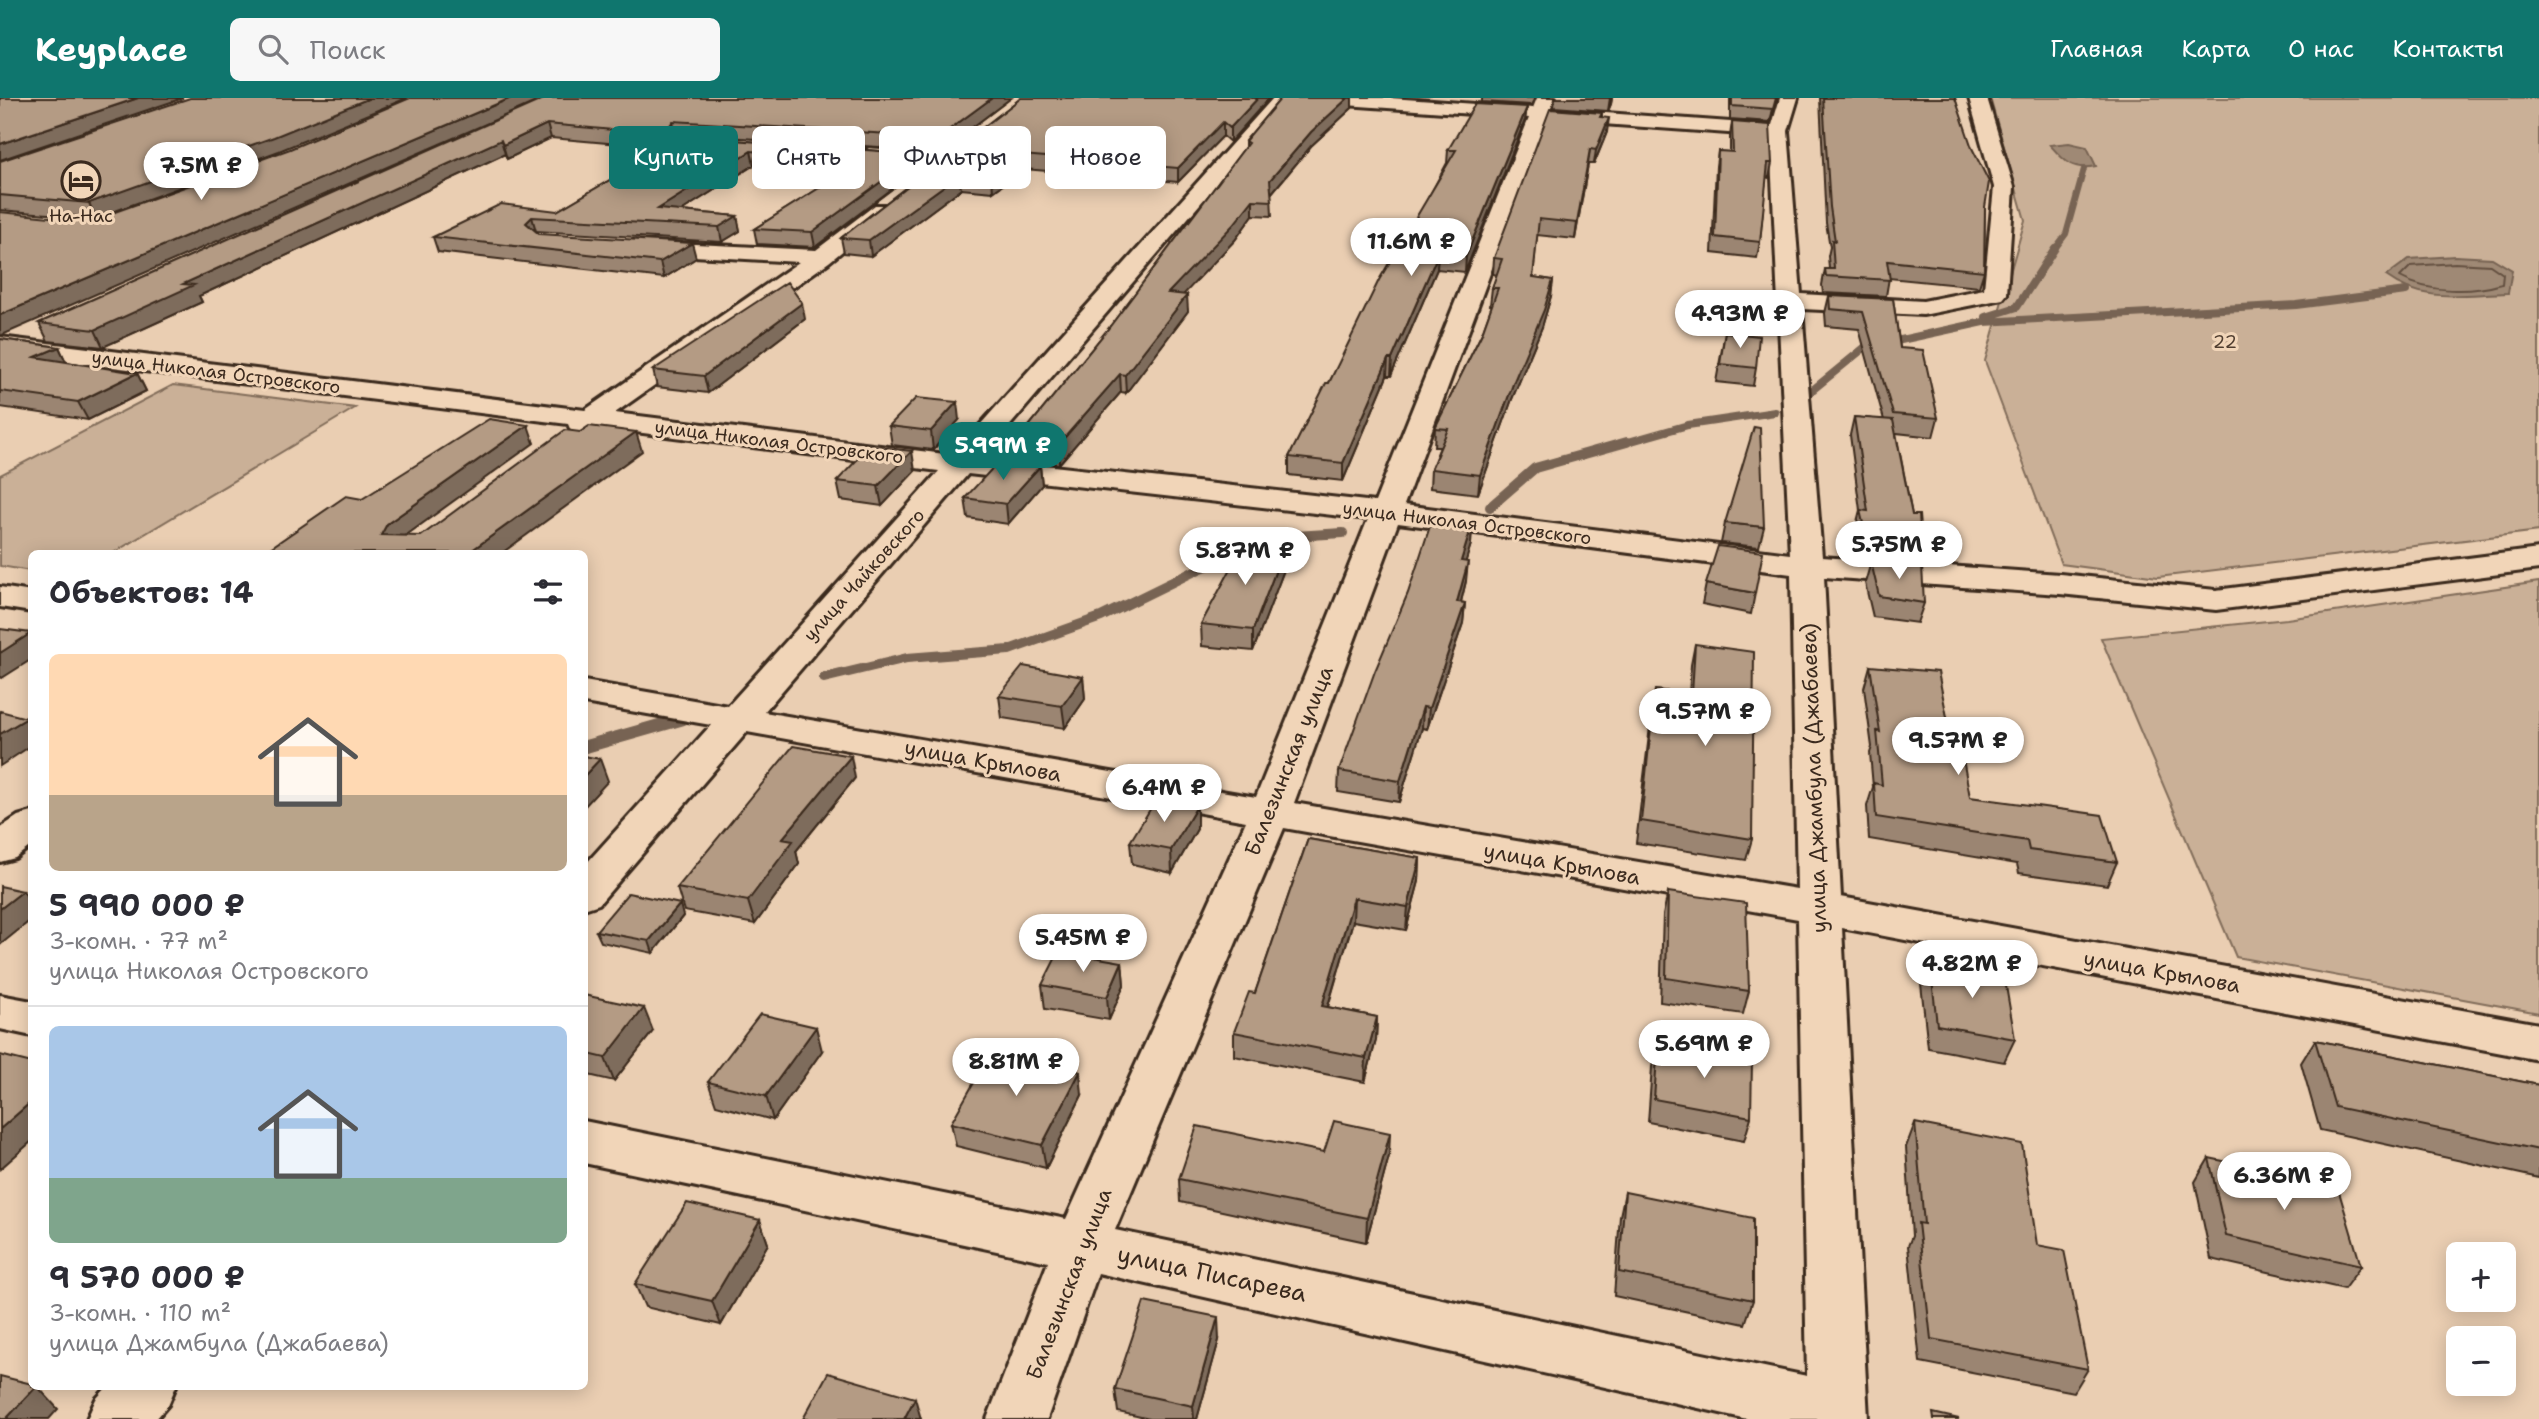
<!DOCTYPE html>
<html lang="ru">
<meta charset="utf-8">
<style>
body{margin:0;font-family:"Shantell Sans",sans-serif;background:#f7f7f7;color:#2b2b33;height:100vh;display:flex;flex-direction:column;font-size:26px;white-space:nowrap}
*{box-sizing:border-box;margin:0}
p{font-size:23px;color:#7c7c81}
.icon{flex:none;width:38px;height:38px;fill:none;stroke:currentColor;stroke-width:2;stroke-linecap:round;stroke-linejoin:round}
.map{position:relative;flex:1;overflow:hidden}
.details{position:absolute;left:28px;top:452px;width:560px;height:840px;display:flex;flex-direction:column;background:#fff;border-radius:10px;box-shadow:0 4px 18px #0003}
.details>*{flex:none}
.guide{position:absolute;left:609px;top:28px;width:665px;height:63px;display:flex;gap:14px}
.buttons{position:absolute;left:2446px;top:1144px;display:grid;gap:14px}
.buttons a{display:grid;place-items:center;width:70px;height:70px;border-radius:10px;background:#fff;box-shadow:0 4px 18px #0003;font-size:35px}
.price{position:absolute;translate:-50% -60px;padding:0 16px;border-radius:24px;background:#fff;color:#222;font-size:23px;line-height:46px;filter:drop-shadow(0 2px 4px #0008)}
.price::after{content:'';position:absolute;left:50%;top:42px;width:21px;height:16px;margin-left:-10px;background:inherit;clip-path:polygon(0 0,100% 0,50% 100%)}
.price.on{background:#0f766e;color:#fff}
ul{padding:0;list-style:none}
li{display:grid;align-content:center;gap:14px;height:371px;padding:0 21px}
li+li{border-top:2px solid #e1e1e2}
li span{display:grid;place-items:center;height:217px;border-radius:10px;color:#555}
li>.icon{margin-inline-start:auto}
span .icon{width:126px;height:126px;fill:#fffc;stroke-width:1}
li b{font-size:30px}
h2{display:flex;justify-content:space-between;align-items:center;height:84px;padding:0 21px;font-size:30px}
.pill{padding:0 24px;border-radius:10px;background:#fff;box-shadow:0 4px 18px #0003;font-size:24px;line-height:63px}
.pill.on{background:#0f766e;color:#fff}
header{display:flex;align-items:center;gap:42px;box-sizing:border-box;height:98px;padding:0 35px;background:#0f766e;color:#fff}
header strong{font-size:33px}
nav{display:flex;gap:38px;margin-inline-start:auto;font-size:24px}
.search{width:490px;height:63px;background:#f7f7f7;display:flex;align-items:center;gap:18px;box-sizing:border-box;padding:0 24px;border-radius:10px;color:#7c7c81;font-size:26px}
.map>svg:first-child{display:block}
</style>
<header>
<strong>Keyplace</strong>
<div class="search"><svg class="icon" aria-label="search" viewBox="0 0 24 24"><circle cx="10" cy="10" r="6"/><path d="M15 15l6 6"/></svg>Поиск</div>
<nav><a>Главная</a><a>Карта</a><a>О нас</a><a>Контакты</a></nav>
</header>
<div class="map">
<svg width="2539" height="1321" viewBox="0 0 2539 1321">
<rect width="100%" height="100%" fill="#eaceb2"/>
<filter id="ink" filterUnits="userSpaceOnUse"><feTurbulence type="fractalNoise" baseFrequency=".0143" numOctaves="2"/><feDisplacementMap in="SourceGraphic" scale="14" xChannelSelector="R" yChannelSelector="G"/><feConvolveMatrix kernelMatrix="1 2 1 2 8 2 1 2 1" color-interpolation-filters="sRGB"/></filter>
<g filter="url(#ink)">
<path fill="#cab097" stroke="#826d5a" stroke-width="2" d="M1990,0h549v433l-381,46 -97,-13 -76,-203 40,-141z
M173,287l182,23 -242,145h-81l-1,18 -31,-5v-91z
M2539,484v431l-303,-56 -135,-319 186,-19z"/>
<path fill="#9f8974" stroke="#776352" stroke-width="2" d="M2069,45l18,4 9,19c-24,5 -32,-5 -46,-21z
M2455,158l37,2 20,12 -4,23c-45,1 -84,11 -122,-17l23,-17z"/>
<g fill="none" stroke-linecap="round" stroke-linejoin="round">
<path stroke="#635040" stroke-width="2" d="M2455,165l35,2 13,9 -1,10c-30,9 -74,9 -102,-7l11,-11z"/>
<path stroke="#776352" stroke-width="6" d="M2054,152l12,-16 18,-65"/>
<path stroke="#776352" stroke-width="8" d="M1986,219l31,-10 38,-59
M1810,294l54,-44 120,-26 312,-17 110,-14
M1621,346l67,-19 87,-13"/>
<path stroke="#776352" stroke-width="10" d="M1490,409l45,-39 92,-26
M824,580l83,-20 102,-8 92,-33 100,-49 78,-31 64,-4"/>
<path stroke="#776352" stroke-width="13" d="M584,649l98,-28"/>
<g stroke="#3b2a1e" stroke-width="6">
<path id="street" d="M1273,0h18l-309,360 393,44 154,-384 -212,-15 -9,-5h82l143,10 4,-10h18l-5,11 222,16 8,-27h18l-10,33 13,163 122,7 61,-12 10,-102 -25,-89h18l27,89 -7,107 -4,5 -80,16 -121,-6 20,248 238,17 156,16 323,-41v20l-323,41 -156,-16 -236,-17 17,320 698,127v36l-697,-132 26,491h-121l-649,-146 -51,146h-60l61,-157 -464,-99v-42l482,98 180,-398 -499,-89 -148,172 -15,5v-43l127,-141 -127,-22v-22l144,25 211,-235 -343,-44 -15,6 -10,-2 -3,-7 -568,-71v-16l585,73 214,-148 -158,-9 -8,-2 -3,-5 3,-5 183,9 59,-45h14l3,4 -3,4 -60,49 -214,151 338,42zM1547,22l223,16 20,418 -386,-49zM968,376l400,45 -112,278 -492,-85zM1398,425l393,51 6,315 -503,-86zM1284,730l514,91 9,457 -692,-146z
M869,50l74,6 10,6 -10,6 -81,-8 -3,-4z
M0,489l32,5v20l-32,-5z
M32,714v33l-17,13 -15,4v-34l18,-12z
M0,897l32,6v35l-32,-7z
M108,1288h68l-8,19 -12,14h-69l9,-20z"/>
</g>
<use href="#street" fill="#f1d5b8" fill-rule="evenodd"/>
</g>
<path fill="#9b8572" stroke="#3b2a1e" stroke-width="2" d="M546,0h465l-70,53 -263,-17 2,2v3v-3l239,18 2,13 -106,80 -58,-3 -3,-15 90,-56 -90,-8 -73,46 56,5 3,15 -18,11 -185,-11 2,3 157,24 -32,20 -226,-26 -5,-15 124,-26 107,-63 -113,-10 -44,21 -2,-5 -306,142 3,6 -99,45 -55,-6 -9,-18z
M1021,0h248l-39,44 -7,-6 -45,46 -154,-13 -31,23 -32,-3 -90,67 -27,-3 -3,-15z
M1281,0h71v10l-41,38 -40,48 1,22 -19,-1 -18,25 -52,54 5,17 -62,82 -5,-1 -62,72 -40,-4 -2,-19 91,-112 137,-182v-6z
M1482,0h53l-4,7 -49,-3z
M1555,0h57l-1,6 -3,7 -54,-4z
M1730,0h47l-7,24 -40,-3z
M1820,0h135l30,109 -1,64 -5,16 -90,-9 -3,18 -63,-3 -1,-8 3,-16h4l-1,-13 2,-9 -4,-24z
M1527,9l-2,13 -60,152 -28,-3 -46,107h-4l-44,105 -54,-6v-18l158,-294 1,-13z
M1602,15v5l5,14 -13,32h-6l-13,75 -38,-4 -4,42 20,3 -2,16 -9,31 -30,72 -34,95 -48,-6 1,-19 9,-22h-6l1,-19 47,-95 10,-28h-2l2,-17 5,-13 -4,-1 1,-16z
M1732,24l40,41 -3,15 -3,-1 -6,65 -3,16 -45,-5 4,-87 2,-15 12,1v-16z
M279,53l-183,67 -96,-8v-49z
M1829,198l64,3 7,49 38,70 -5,19 -37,-4 16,82 9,26 -6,20 -55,-4 -5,-27 5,-20 -10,-75 4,-18 30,3 -25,-91 -33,-3 -1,-13z
M805,221l-97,74 -51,-6 -4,-17z
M1725,234l31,36 -3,18 -37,-4z
M0,241l59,8 7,15 71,11 9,18 -58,29 -88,-13z
M959,322l-26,30 -41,-5 -3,-19z
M1040,368l2,19 -34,39 -40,-6 -3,-20z
M915,373l-33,35 -41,-6 -4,-19z
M1725,425l39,4 -5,20 -38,-4z
M1472,427l-1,19 -6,18 1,19 -5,21 4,1 -2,20 -36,106 -5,-1 -23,74 -61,-10 1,-21z
M1285,448v21l-32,84 -51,-5 -1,-22z
M1871,464l53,41 -7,20 -44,-6 -8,-34z
M1706,486l49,9 -4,21 -49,-10z
M1695,546l57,195 -6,21 -110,-17 16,-133 3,-20 34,4 2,-29z
M1870,568l82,76 18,55 147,65 -10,23 -88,-12 -2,-9 -148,-25 -2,-33 6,-19 -3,-34 2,-6 -8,-59z
M1083,579l2,22 -20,29 -63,-10 -3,-22z
M855,680l-59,73 3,13 -44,60 -71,-13 -7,-23z
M1197,708v23l-25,44 -40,-9 -2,-22z
M1308,741l112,19 -1,23 -13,49 -53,-9 -25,86 49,10 -1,23 -11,42 -131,-26v-24l21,-39z
M1668,794l81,99 -6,23 -83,-12 3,-87z
M683,818l-30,37 -52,-11 -5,-11z
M1930,863l85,78 -11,23 -76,-14 -7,-64z
M1122,864l2,23 -15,35 -64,-11 -3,-24z
M584,897l69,36 -39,50 -30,-7z
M2315,942l224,45v93l-219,-48 -19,-67z
M1658,946l93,73 -7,24 -96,-19 4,-55z
M822,953l-49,69 -57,-15 -8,-23z
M1082,997l-36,73 -90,-22 -5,-23z
M1915,1025l122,122 51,124 -14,23 -154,-30 -12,-116 4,-10 -6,-89z
M1324,1054l65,4 -23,86 -186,-40 -1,-23z
M2209,1060l152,108 -17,23 -133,-30 -16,-77z
M1625,1094l128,108 -8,24 -131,-28 6,-80z
M760,1122l8,24 -47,81 -76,-18 -10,-23z
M1219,1242l-22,79h-47l-32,-7 -3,-23z"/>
<path fill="#7e6c5c" stroke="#3b2a1e" stroke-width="2" d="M138,0h45l-183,62v-16z
M370,0h37l-128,53 -183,67 -7,-15z
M511,0h34l-545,238v-21z
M992,0h19l-70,53 -2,-14z
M1258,0h11l-39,44v-14z
M1348,0h4v10l-41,38 -41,49v-15l41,-48z
M1610,0h2l-1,6 -3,7z
M1776,0h1l-7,24 3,-13z
M1527,9l-2,13 -60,152 1,-16z
M1609,20l-2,14 -13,32 2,-14z
M673,23l3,13 -8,-6z
M1223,24v14l-45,46v-14z
M547,26l4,14 -44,21 -4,-14z
M501,42l4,14 -306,142 3,6 -99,45 -8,-17 88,-46z
M1590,51l-2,15 -13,75 2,-16z
M751,53l3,14 -92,58 -4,-14z
M919,56l2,13 -106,80 -3,-15z
M1022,57l2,14 -31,23 -1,-14z
M959,77l2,14 -90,67 -2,-16z
M1253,102v15l-18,25 -66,70 -1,-17z
M737,118l3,15 -18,11 -3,-15z
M532,119l4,14 -10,-8z
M692,145l4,15 -32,20 -4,-16z
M1438,156l-1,15 -46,107 1,-17z
M1553,182l-2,16 -9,31 -30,72 -34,95 2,-19 34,-94z
M1187,197l1,16 -62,82 -1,-18z
M802,205l3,16 -97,74 -4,-17z
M59,249l8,17 -32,-7z
M1388,261l-1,17 -44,105v-18z
M137,275l9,18 -58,29 -10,-18z
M1120,276l1,18 -62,72 -1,-19z
M957,304l2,18 -26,30 -2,-19z
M528,327l6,18 -140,101 -13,-9 6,-11z
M636,334l6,19 -140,102h-34z
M912,353l3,20 -33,35 -4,-20z
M1040,368l2,19 -34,39 -2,-20z
M1472,427l-1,19 -11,37 1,-20z
M1285,448v21l-32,84v-21z
M1468,464l-2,19 -10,41 1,-20z
M1465,505l-2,20 -36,106 2,-21z
M31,535l1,26 -30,19 -2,-2v-23z
M1083,579l2,22 -20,29 -3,-22z
M1423,609l-1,21 -23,74 1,-21z
M27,620l5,7v20l-32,21v-32z
M851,658l4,22 -59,73 3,13 -44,60 -7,-23 34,-62z
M600,661l8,22 -24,26v-31z
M1197,708v23l-25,44 -1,-23z
M1420,760l-1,23 -13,49 2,-23z
M23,793l9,13v15l-32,26v-36z
M1354,800l-1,23 -32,108 1,-23z
M680,806l3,12 -30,37 -4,-12z
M1122,864l2,23 -15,35 -2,-23z
M644,910l9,23 -39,50 -9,-23z
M1377,919l-1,23 -11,42 1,-24z
M816,929l6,24 -49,69 -7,-24z
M1080,974l2,23 -36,73 -4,-23z
M32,1003v40l-32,28v-40z
M1390,1035l-1,23 -23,86 1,-24z
M760,1122l8,24 -47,81 -9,-24z
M1218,1219l1,23 -22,79h-3l-1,-13z
M37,1288l21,23 -9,10h-43z
M915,1300l6,21h-17z"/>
<path fill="#b49b84" stroke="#3b2a1e" stroke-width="2" d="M0,0h138l-138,46z
M190,0h180l-96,39 -185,66 -89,-8v-34z
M410,0h101l-511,217v-103l90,9 200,-72z
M546,0h446l-53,39 -266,-16 -5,7 12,8 -133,-12 -44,21 -2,-5 -318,144 11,1 -99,45 -56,-7z
M1021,0h237l-28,30 -7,-6 -45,46 -156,-13 -30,23 -33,-3 -90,65 -28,-2z
M1281,0h67l-37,34 -41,48 2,21 -19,-1 -19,24 -66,69 19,2 -62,80 -5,-1 -62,71 -41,-4 91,-112 140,-186 -3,-2z
M1732,0h44l-3,11 -41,-3z
M1823,0h132l17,50 17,34 -4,25 -1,64 -97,-10 3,19 -64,-4 -1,-7h9l-2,-29 3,1 -5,-34z
M1475,6l52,3 -61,149 -28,-2 -46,105h-4l-45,104 -54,-6 37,-74h3l50,-103 77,-130h-8z
M1550,11l52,4 -2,4 9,1 -13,32 -6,-1 -13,74 -38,-4 -6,58 20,3 -9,30 -30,71 -34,94 -49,-6 17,-40 -13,-1 47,-95 16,-45h-6l10,-29 -8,-1z
M1732,24l38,3 2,38h-4l-8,79 -45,-5 3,-86 15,1z
M680,38l239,18 -107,78 -58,-3 108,-68 -111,-10 -93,58 79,7 -18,11 -187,-10 -6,6 13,11 153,9 -32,19 -227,-25 68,-33 56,7 126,-74z
M787,184l15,21 -98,73 -51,-6z
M1829,198l64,3 7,49 23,2 15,68 -45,-4 -30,-102 -33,-3z
M1725,234l34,4 -3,32 -36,-4z
M0,241l59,8 -24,10 102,16 -59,29 -78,-11z
M916,300l41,4 -26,29 -42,-5z
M1854,319l39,3 19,95h7l2,26 -55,-4 -6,-27 8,1z
M489,321l39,6 -141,99 -6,11 40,1 144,-106 15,2 9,-6 47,6 -168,121h-205l83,-57 16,3z
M1754,329l6,1 4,99 -39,-4z
M870,348l42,5 -34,35 -41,-5z
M999,363l41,5 -34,38 -41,-6z
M1432,422l40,5 -11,36 7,1 -11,40 8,1 -36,105 -6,-1 -23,74 -61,-10 36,-100 33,-78z
M1246,443l39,5 -32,84 -52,-6z
M1718,448l45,6 -8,41 -49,-9z
M1871,464l51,4 2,37 -45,-7z
M0,531l31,4 -31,20z
M1695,546l59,8 -2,187 -111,-18 14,-131 37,4z
M1023,568l60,11 -21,29 -63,-10z
M1870,568l68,6 14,70 8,1 10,54 132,18 15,47 -88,-12 -2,-9 -151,-24 -2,-34 8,2 -5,-54 3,1z
M0,613l27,7 -27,16z
M793,648l58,10 -69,83 11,2 -45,60 -71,-13z
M584,658l16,3 -16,17z
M1157,700l40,8 -26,44 -41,-8z
M1308,741l112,19 -12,49 -54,-9 -32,108 55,11 -11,41 -132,-26 15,-40 6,1z
M0,788l23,5 -23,18z
M1668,794l78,11 3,88 -83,-13z
M628,795l52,11 -31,37 -53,-10z
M1059,853l63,11 -15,35 -65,-12z
M1930,863l74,13 11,65 -78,-14z
M584,897l60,13 -39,50 -21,-5z
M760,916l56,13 -50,69 -58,-14z
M2315,942l224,45v65l-204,-43z
M1658,946l94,17 -1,56 -97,-18z
M992,953l88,21 -38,73 -91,-22z
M0,957l32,8v38l-32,28z
M1334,1023l56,12 -23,85 -188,-39 18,-53 127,26z
M1915,1025l107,21 15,101 27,5 24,119 -157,-30 -13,-116 6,1z
M2209,1060l128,27 24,81 -135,-30z
M1625,1094l128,26v82l-134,-28z
M687,1105l73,17 -48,81 -77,-17z
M1144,1204l74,15 -25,89 -78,-17z
M828,1275l87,25 -11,21h-101z
M0,1278l32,8v2h5l-31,33h-6z
M1933,1315l26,6h-25z"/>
</g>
<defs>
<g id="hotel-ring" transform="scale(2.0125)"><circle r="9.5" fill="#f1d5b8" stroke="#3b2a1e" stroke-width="1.5"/><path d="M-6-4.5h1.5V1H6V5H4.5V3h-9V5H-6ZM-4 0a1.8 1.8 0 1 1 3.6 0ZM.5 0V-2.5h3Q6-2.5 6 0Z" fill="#3b2a1e"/></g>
</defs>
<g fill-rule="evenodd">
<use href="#hotel-ring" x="81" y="83"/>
</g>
<g text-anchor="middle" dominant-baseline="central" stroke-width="6" stroke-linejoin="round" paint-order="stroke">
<g font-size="18" fill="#3b2a1e" stroke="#f1d5b8">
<text x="81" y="118">На-Нас</text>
</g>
<g font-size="18" fill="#503e30" stroke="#f1d5b8">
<text x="2225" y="244">22</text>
</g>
<g font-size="18" fill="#3b2a1e" stroke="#f1d5b8">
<text transform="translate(216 274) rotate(7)">улица Николая Островского</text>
<text transform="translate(779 344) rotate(7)">улица Николая Островского</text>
<text transform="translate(1467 425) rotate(7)">улица Николая Островского</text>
<text transform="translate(864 477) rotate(-48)">улица Чайковского</text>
</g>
<g font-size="21" fill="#3b2a1e" stroke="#f1d5b8">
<text transform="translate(983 663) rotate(10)">улица Крылова</text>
<text transform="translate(1289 663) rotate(-68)">Балезинская улица</text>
<text transform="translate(1814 680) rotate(-92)">улица Джамбула (Джабаева)</text>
<text transform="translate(1562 766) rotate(10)">улица Крылова</text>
<text transform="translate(2162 874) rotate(10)">улица Крылова</text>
<text transform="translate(1069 1186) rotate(-69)">Балезинская улица</text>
</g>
<g font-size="24" fill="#3b2a1e" stroke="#f1d5b8">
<text transform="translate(1212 1176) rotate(12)">улица Писарева</text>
</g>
</g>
</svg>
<div class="buttons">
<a>+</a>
<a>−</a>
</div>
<b class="price" style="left:201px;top:104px">7.5M ₽</b>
<b class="price" style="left:1411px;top:180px">11.6M ₽</b>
<b class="price" style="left:1740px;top:252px">4.93M ₽</b>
<b class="price on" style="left:1003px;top:384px">5.99M ₽</b>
<b class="price" style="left:1899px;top:483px">5.75M ₽</b>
<b class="price" style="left:1245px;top:489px">5.87M ₽</b>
<b class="price" style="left:1705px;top:650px">9.57M ₽</b>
<b class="price" style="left:1958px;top:679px">9.57M ₽</b>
<b class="price" style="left:1164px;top:726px">6.4M ₽</b>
<b class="price" style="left:1083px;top:876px">5.45M ₽</b>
<b class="price" style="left:1972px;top:902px">4.82M ₽</b>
<b class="price" style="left:1704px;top:982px">5.69M ₽</b>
<b class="price" style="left:1016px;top:1000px">8.81M ₽</b>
<b class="price" style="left:2284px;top:1114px">6.36M ₽</b>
<div class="guide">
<a class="pill on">Купить</a>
<a class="pill">Снять</a>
<a class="pill">Фильтры</a>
<a class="pill">Новое</a>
</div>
<section class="details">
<h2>Объектов: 14<svg class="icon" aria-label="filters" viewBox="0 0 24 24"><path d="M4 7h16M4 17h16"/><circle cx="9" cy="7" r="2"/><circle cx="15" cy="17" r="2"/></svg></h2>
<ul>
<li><span style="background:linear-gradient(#ffd9b3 65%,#b9a48a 0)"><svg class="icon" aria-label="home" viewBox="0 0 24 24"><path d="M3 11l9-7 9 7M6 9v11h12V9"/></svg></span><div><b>5 990 000 ₽</b><p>3-комн. · 77 m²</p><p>улица Николая Островского</p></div></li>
<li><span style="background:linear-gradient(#a9c7e8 70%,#7fa58c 0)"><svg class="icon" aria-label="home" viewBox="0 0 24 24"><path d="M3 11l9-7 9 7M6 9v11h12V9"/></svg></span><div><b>9 570 000 ₽</b><p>3-комн. · 110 m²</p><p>улица Джамбула (Джабаева)</p></div></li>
</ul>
</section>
</div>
